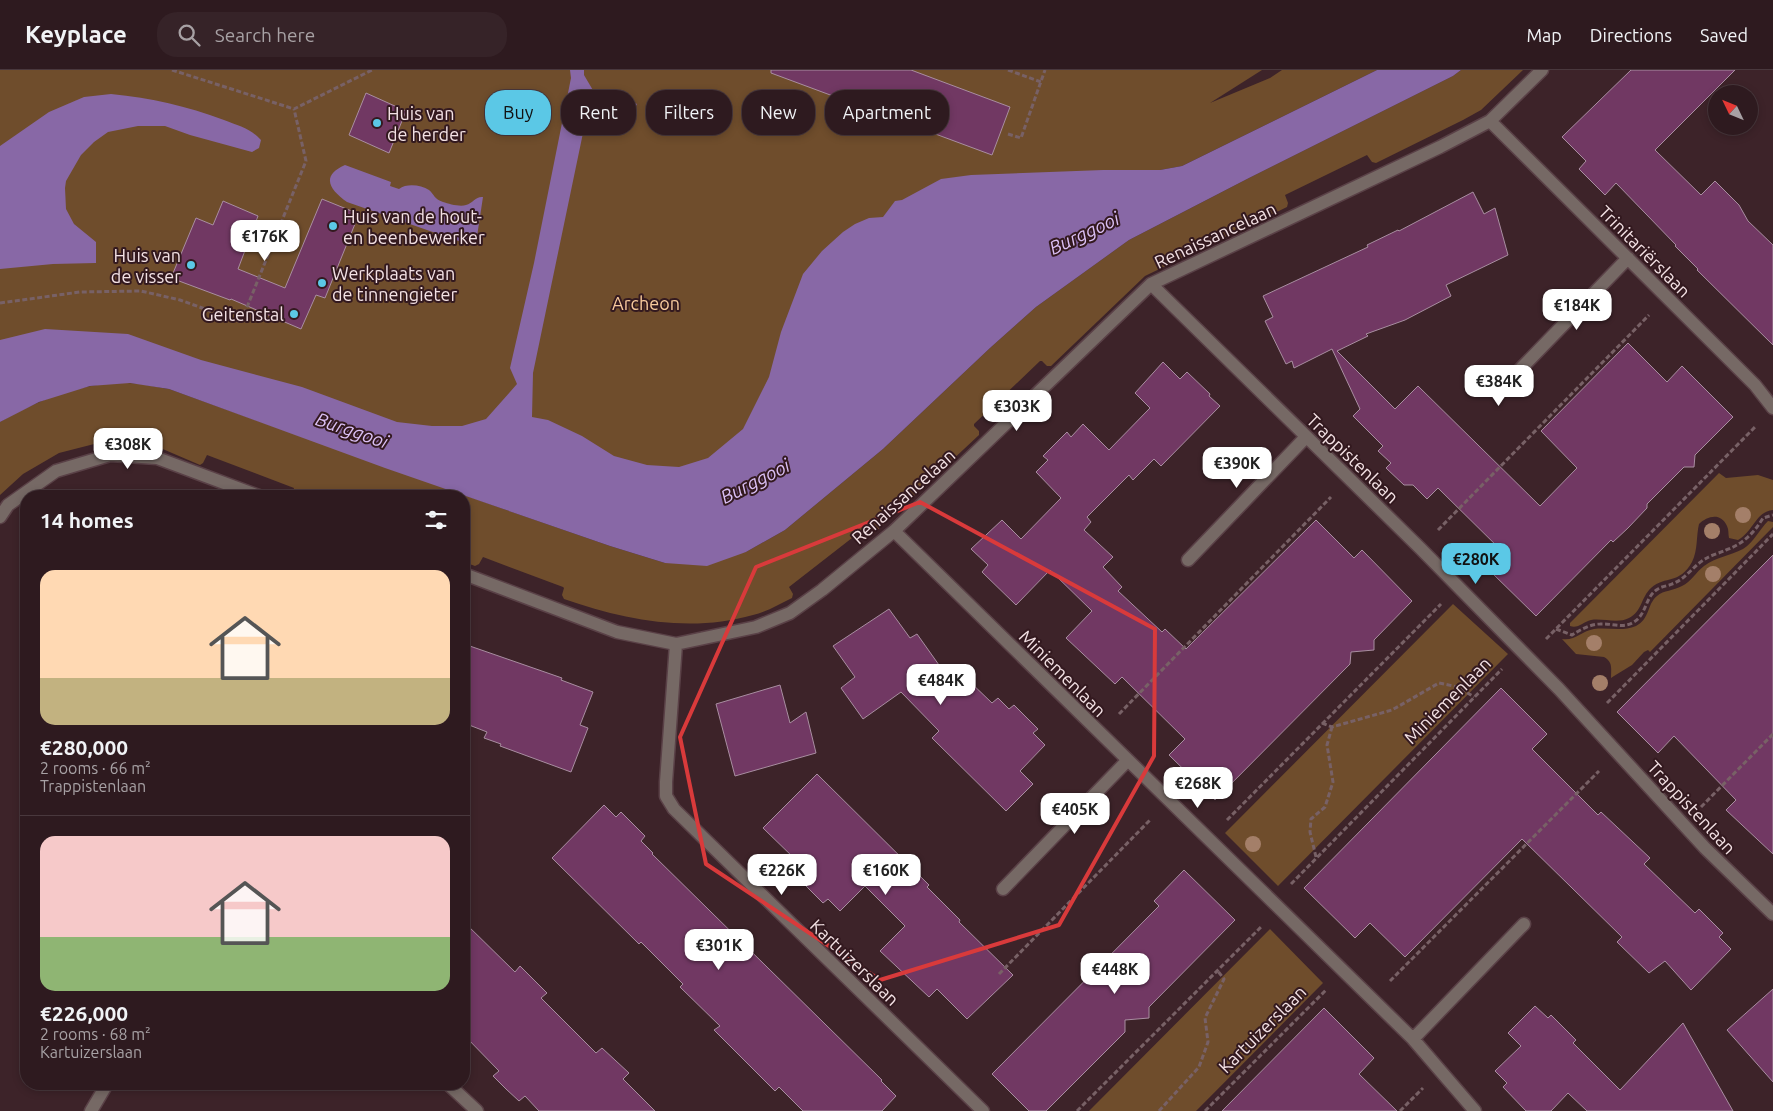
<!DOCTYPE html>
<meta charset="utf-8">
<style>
body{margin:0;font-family:Ubuntu,sans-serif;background:#362328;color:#f1f3f6;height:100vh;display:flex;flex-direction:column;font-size:19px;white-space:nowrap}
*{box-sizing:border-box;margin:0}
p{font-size:16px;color:#a7a1a4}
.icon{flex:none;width:28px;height:28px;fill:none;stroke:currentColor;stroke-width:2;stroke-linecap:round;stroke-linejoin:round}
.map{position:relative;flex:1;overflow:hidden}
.sheet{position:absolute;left:20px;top:420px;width:450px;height:600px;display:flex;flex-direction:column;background:#2e1a1f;border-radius:20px;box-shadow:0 2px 8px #0003,0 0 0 1px #49383d}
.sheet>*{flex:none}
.hud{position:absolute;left:485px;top:20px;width:475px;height:45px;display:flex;gap:10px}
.needle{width:32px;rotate:313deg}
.tools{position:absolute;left:1708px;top:15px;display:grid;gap:10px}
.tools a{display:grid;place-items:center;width:50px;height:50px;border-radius:50%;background:#2e1a1f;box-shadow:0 2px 8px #0003,0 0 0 1px #49383d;font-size:25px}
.price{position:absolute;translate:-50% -42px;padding:0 11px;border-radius:10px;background:#fff;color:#222;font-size:16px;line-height:32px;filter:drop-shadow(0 1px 2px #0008)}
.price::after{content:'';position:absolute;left:50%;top:30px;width:15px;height:11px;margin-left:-8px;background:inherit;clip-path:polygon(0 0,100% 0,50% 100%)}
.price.selected{background:#5bc8e6;color:#111}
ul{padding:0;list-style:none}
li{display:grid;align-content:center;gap:10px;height:265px;padding:0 20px}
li+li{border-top:1px solid #49383d}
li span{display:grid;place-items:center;height:155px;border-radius:15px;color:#555}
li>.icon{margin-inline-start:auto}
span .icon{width:90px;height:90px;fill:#fffc;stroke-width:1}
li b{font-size:21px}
h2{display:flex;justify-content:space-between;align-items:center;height:60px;padding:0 20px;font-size:21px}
.pill{padding:0 18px;border-radius:20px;background:#2e1a1f;box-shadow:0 2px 8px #0003,0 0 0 1px #49383d;font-size:18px;line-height:45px}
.pill.selected{background:#5bc8e6;color:#111}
header{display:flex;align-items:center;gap:30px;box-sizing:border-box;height:70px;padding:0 25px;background:#2e1a1f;border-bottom:1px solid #49383d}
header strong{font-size:24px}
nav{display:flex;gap:28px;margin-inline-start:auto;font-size:18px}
.search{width:350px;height:45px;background:#362328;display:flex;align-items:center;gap:12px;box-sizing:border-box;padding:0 18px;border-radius:20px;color:#a7a1a4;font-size:19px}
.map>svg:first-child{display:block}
</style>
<header>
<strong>Keyplace</strong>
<div class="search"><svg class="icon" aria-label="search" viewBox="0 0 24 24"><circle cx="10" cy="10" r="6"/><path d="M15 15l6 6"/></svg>Search here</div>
<nav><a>Map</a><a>Directions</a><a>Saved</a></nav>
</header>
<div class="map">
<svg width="1773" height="1041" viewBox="0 0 1773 1041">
<rect width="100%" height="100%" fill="#3d2329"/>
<path fill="#6f4d2c" d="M0,0h1262l-52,33 60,-25 12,-8h95l-195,96 -22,4h-57l-365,372 -595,-185 -143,1z
M1461,0h62l-42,40 -18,10 -87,43 -4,-1 -5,-7 -82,40 3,8 -1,4 -142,69 -94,90h-4l-5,-5h-2l-66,63v2l5,5v4l-108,101h-3l-5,-6 -2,1 -72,56 4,7 -1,4c-13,6 -25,14 -39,17 -63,18 -129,5 -189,-16l-2,-4 2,-7 -1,-1 -80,-30 -4,7 -4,2 -11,-4v-66h-172l2,-8 -87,-33 -4,8 -3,2 -42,-18 -56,-5 -43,11 -36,21 -23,21v-73c38,-22 82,-40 127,-39 14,0 28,4 42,6l343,123 98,34 55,17 81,-11 39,-22 98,-81 107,-101 46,-41 93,-67 120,-62 204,-102z
M1719,403l7,5 32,-3 15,5v30c-18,2 -19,21 -35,30l-9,-2c-1,-4 0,-8 -2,-12 -6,-14 -20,-10 -28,-2 -3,13 -1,26 -7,38 -13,23 -26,13 -41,26 -10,9 -9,24 -22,30 -11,6 -26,0 -38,2 -8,2 -13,9 -21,6v-3z
M1768,451l5,1v5l-123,125 -2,-2 -4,2 -12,13 -18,11 -3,2c0,-10 2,-16 -7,-21l-28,-3 -14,-15c13,2 20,-8 32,-10 14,-2 28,3 42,-3 14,-7 11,-22 21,-30 7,-6 16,-5 25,-10 9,-4 14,-14 22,-20 12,-9 26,-10 39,-17 11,-7 16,-19 25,-28z
M1453,534l55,50 -230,232 -53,-53z
M1270,859l53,54 -127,128h-107z"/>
<path fill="#8868a6" d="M570,0h14v5l10,17 9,5 21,1 13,6c-11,27 -25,7 -44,17 -4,3 -7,9 -10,12l-50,240 -1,44 16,3 34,16 32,20 33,9 32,2 29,-9 35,-29 26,-52 12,-45 22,-58 19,-23 21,-19 12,-8 14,-6 14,-1 12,-16 7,-1 39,-21 30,-4 132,-5h57l22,-4 195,-96h84l-8,6 -204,102 -120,62 -93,67 -46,41 -107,101 -98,81 -39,22 -39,14 -42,-3 -55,-17 -225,-78 -216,-79 -39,-6 -40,3 -51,16 -39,20v-82l45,-11 83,5 73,26 101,27 95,35 35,4h30l24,-7 31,-35 -7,-16 24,-105 37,-185z
M111,24c41,4 75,12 113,26 15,6 26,8 37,20l-2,8 -7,4 -62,-17 -25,-9h-27l-30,6 -14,10 -13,13 -15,26 -1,7 1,21 8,15 22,18v21l-43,1 -53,5v-123l49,-34 35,-15z
M345,95l46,17 -1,4 9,3c8,-6 22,-4 30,1 5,4 5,9 14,12 6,2 17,5 23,3 7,-2 10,-9 17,-8l-7,46 -9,1 -120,-42c-17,-12 -27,-26 -2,-37z"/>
<path fill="#713863" stroke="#a98ea1" d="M771,0h140l99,37 -18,48 -221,-82z
M1631,0h104l-80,80 46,45 14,-14 24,24 9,16 25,24v100l-76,-75 1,-1 -23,-23 1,-1 -60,-62 -11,12 -26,-26 7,-8 -24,-24z
M366,23l40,18 -17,42 -40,-18z
M1473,122l11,22 11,-6 13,47 -62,30 5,11 -46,24 -39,14 2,2 -31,15 58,58 23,-23 122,120 37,-38 -36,-37 87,-88 39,39 15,-16 51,51 -38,38 -1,12h-10l-37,37v4l-19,20 -15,14 -2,-2 -75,76 -46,-45 16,-16 -68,-67 -11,11 -14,-14h-9l-18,-17 5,-5 -13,-12 5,-5 -30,-30 7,-7 -28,-60 -38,19 -2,-7 -6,3 -21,-43 8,-4 -10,-21 105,-49 -1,-2 31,-15 1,1z
M322,129l37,15 -34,84 -9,-3 -15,34 -70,-30 -1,1 -59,-22 25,-60 17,7 10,-24 35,15 -20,53 47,19z
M1163,292l17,17 7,-7 23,22 -1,2 11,10 -59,60 -7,-7 -21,21 -4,-5 -42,42 4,5 -7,8 29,27 -10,10 19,20 -4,4 44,41 3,-3 21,20 130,-129 38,38 8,-8 50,51 -38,39v10l-23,2 -1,12 -135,136 -46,-45 16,-16 -63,-62 -7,7 -49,-46 26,-27 -42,-41 -34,35 -34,-33 6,-7 -17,-16 31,-29 19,19 40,-41 -25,-26 12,-12 -5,-4 24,-24 4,5 12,-13 26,26 41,-42 -15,-15z
M1773,485v299l-47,-44 10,-10 -62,-64 -16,17 -41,-41z
M889,539l21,29 7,-4 39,55 11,-10 25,24 6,-5 11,11 5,-4 24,24 -5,4 12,12 -25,26 13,13 -27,27 -74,-73 7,-7 -38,-39 -38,27 -22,-31 14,-11 -22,-31z
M464,574l98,34 -1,2 32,12 -13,33 8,3 -17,44 -71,-26 1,-2 -17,-6 3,-6 -23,-9z
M780,615l10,38 16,-11 10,41 -81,23 -19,-72z
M1501,618l46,46 -15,15 66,66 3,-3 49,46 -6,6 51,49 4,-4 24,24 -4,4 12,12 -40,41 -26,-29 -16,12 -32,-31 5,-5 -100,-98 -117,118 -35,-34 -15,15 -51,-50z
M817,704l112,111 -2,2 33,33 -1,2 54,53 -46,44 -30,-30 -8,8 -49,-46 25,-25 -40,-40 -25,25 -12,-12 -5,4 -23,-23 4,-5 -12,-11 4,-4 -33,-32z
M604,735l12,12 5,-5 24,24 -4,5 12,12 -1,1 230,226 -1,1 15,15 -14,15h-79l-24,-24 -4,4 -61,-61 6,-4 -40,-39 3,-3 -42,-42 -2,2 -87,-86z
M1184,800l51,50 -86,87v11l-24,2v12l-79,79h-17l-37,-37 167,-168 -5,-5z
M464,852l51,50 5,-6 27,27 -6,5 55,55 6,-5 27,25 -6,6 32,32h-116l-14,-15 -6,5 -13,-12 -13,-13 6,-5 -35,-36z
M1773,919v93l-46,-52z
M1535,936l13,12 3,-3 25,25 -3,3 47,47 63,-67 50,88h-146l-19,-18 -17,18h-25l-23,-24 4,-4 -12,-12 26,-25 -13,-13z
M1324,938l50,50 -15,16 38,37h-175z"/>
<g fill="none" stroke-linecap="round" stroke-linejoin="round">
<g stroke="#5a4147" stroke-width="15">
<path id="minor" d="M1490,51l265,264 18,23
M1151,214l269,264 139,141 146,159 68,66
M1506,314l122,-126
M0,447l8,-12 48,-34 54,-16 47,3 102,38
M894,461l519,508 62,72
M1188,490l118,-123
M464,504l153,58 59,12 80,-17 34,-14 32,-23 72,-59 257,-247 289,-137 50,-26 52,-51
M676,574l-10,138v14l8,13 309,302
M1003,819l124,-128
M1413,969l111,-115
M448,1014l29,27
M91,1041l16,-27"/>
</g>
<path stroke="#786166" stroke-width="3" stroke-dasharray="5 2.5" stroke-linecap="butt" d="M172,0l122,39 78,-39
M1008,0l33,12
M1008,64l13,4 24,-68
M0,233l80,-11 61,-1 39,9 61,22 65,-161 -12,-52
M1438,460l211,-215
M1556,559l16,6c8,-5 18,-11 28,-11 12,-1 23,5 34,-2 13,-8 11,-26 24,-33 4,-3 10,-3 14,-5 14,-5 21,-18 33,-25 6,-4 15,-6 21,-9 17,-6 28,-17 37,-32l10,-3
M1546,569l210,-213
M1607,633l166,-169
M1119,644l212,-217
M1322,653l10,4 60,-17 47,-27 19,4 16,10
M1701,737l72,-73
M1227,750l214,-216
M1316,787l-6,-25 1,-13 14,-12 8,-25 -6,-37 5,-18
M1291,814l211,-215
M999,904l152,-155
M1390,911l209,-210
M1077,1041l185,-185
M1159,1041l40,-44 9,-25 -3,-24 19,-39 -7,-9
M1205,1041l122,-122
M1400,1041l23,-23"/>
<use href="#minor" stroke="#766965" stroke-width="12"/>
</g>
<g fill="#a47f69">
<circle cx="1743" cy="445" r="8"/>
<circle cx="1712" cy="461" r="8"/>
<circle cx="1713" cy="504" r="8"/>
<circle cx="1594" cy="573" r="8"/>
<circle cx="1600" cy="613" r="8"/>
<circle cx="1253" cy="774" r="8"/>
</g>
<path fill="none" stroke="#d93a3b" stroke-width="4" stroke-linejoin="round" d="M920,432l235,127 -1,127 -95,169 -179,55 -174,-116 -26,-127 76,-170z"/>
<g fill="#5bc8e6" stroke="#33191f" stroke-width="2">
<circle cx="377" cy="53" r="5"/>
<circle cx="333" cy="156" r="5"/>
<circle cx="191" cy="195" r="5"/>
<circle cx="322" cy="213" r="5"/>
<circle cx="294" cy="244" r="5"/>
</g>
<g text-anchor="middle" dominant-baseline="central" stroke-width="4" stroke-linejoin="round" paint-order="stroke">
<g font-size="18" fill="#f3e1e4" stroke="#33191f" text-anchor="start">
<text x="387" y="43">Huis van<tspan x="387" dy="21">de herder</tspan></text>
<text x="343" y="146">Huis van de hout-<tspan x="343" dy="21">en beenbewerker</tspan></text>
<text x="181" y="185" text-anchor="end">Huis van<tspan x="181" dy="21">de visser</tspan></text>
<text x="332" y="203">Werkplaats van<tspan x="332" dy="21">de tinnengieter</tspan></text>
<text x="284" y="244" text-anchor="end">Geitenstal</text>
</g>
<g font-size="18" fill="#f3e1e4" stroke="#33191f">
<text transform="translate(1215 165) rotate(-25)">Renaissancelaan</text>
<text transform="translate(1645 181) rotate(45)">Trinitariërslaan</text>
<text transform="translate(1353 388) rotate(44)">Trappistenlaan</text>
<text transform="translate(903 426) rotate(-42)">Renaissancelaan</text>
<text transform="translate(1063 603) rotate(45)">Miniemenlaan</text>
<text transform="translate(1447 630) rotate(-45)">Miniemenlaan</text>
<text transform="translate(1692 737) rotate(47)">Trappistenlaan</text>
<text transform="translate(855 892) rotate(44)">Kartuizerslaan</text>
<text transform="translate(1262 959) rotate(-45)">Kartuizerslaan</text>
</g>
<g font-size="18" fill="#f8ca9d" stroke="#33191f">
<text x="646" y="233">Archeon</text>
</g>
<g font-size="19" font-style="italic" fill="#dbc0f5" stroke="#33191f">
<text transform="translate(1084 163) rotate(-25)">Burggooi</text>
<text transform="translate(352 360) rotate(19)">Burggooi</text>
<text transform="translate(755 411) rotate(-27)">Burggooi</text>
</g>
</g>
</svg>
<div class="tools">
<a><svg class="needle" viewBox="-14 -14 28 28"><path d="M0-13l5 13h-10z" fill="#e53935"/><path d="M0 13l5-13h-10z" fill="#a7a1a4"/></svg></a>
</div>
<b class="price" style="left:265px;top:192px">€176K</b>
<b class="price" style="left:1577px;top:261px">€184K</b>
<b class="price" style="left:1499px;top:337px">€384K</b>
<b class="price" style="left:1017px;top:362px">€303K</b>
<b class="price" style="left:128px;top:400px">€308K</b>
<b class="price" style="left:1237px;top:419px">€390K</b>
<b class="price selected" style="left:1476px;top:515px">€280K</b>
<b class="price" style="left:941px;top:636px">€484K</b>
<b class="price" style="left:1198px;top:739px">€268K</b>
<b class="price" style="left:1075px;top:765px">€405K</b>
<b class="price" style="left:782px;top:826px">€226K</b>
<b class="price" style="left:886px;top:826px">€160K</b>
<b class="price" style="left:719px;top:901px">€301K</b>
<b class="price" style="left:1115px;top:925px">€448K</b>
<div class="hud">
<a class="pill selected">Buy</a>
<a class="pill">Rent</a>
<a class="pill">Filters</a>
<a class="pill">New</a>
<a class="pill">Apartment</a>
</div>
<section class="sheet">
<h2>14 homes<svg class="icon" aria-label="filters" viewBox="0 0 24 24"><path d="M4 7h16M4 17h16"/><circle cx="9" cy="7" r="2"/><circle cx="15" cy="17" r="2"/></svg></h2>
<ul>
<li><span style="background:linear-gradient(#ffd9b3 70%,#c2b280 0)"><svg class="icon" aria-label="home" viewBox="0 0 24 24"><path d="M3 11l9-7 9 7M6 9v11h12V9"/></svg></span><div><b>€280,000</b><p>2 rooms · 66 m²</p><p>Trappistenlaan</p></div></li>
<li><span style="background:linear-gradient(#f6c9c9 65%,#8fb573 0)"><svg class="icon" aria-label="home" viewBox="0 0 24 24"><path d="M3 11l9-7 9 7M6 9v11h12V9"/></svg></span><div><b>€226,000</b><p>2 rooms · 68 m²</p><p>Kartuizerslaan</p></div></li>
</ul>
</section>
</div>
